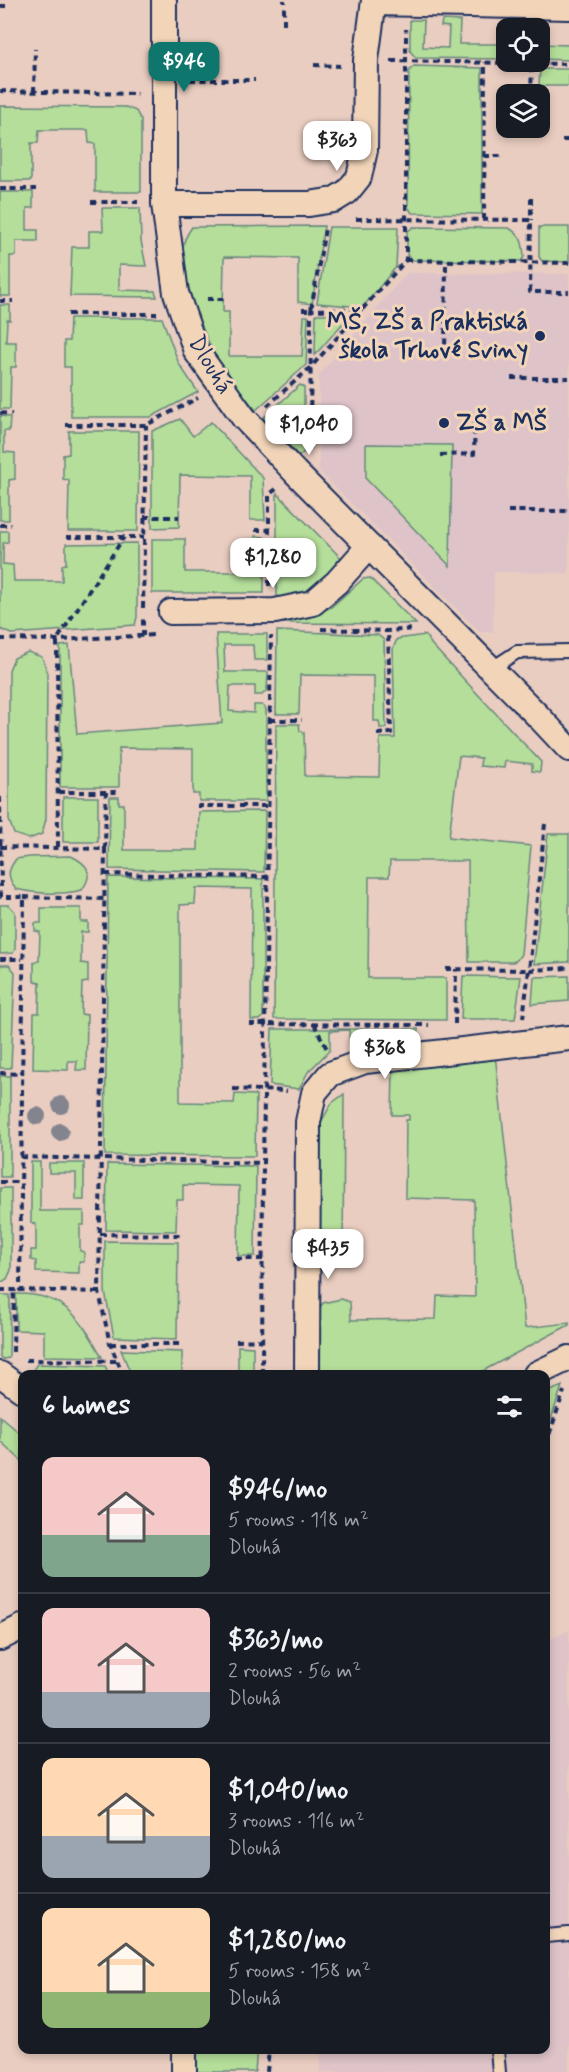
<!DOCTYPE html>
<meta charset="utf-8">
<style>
body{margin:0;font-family:Mynerve,sans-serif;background:#242831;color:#f1f3f6;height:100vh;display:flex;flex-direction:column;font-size:22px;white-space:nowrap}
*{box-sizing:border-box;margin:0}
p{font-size:20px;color:#9ea1a6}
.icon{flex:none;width:33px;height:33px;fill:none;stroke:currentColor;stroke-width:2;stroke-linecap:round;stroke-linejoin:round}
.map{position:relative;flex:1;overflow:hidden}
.side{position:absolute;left:18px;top:1370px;width:532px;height:684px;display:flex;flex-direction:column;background:#171b24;border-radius:12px;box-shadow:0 3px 9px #0003}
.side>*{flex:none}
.buttons{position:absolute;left:496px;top:18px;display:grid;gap:12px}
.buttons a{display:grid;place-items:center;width:54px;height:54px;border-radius:12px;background:#171b24;box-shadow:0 3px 9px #0003;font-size:30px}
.price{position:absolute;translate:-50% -51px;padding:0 14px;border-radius:12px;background:#fff;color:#222;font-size:20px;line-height:39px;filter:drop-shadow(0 2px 3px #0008)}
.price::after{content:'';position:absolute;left:50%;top:36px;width:18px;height:14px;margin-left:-9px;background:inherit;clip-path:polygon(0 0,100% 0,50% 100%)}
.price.selected{background:#0f766e;color:#fff}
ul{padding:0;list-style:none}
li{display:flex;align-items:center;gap:18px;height:150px;padding:0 24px}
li+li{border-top:2px solid #363941}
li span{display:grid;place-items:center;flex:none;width:168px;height:120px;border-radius:12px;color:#555}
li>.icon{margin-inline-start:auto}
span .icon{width:72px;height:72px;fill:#fffc;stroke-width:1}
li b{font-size:26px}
h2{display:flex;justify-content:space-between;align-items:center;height:72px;padding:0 24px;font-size:26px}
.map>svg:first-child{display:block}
</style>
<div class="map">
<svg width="569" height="2072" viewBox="0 0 569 2072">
<rect width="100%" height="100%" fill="#e9cdc0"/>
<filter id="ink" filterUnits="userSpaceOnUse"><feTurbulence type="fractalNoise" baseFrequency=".0167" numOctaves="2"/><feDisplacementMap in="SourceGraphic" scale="12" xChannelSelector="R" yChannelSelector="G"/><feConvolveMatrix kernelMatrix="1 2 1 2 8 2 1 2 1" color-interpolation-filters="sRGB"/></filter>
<g filter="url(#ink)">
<path fill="#dec3c8" d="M407,273l162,1v299l-75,-1 -1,60h-13l-161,-161v-96z
M569,1630v442h-249l1,-23h225v-408z"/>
<path fill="#b4de9a" stroke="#68867c" stroke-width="1.5" d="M410,20h14l-1,27 25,1 1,-21 -8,-1 1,-6 18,1 -1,23h48v15l-91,-1 -6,-7z
M540,44l29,1v15l-29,-1z
M414,66l68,2v146l-70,-1 -4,-6 1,-136z
M540,69h29v17h-30z
M0,106l126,1 10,4 5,9v72h-46v-48l-6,-1 -1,-13h-49l-1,13h-7v38h-31z
M0,192h33v16h-6v22h11v11h-22v15h-6v40h-10z
M102,208h38l1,33 5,25 -27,-1v25l36,1 2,6 -87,-1 2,-49h17v-16h14z
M324,226l-12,78 -14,-2v-44l-74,-1 -1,55h6v44h73l2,-40h4l-2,49 -50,45c-12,-14 -25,-28 -35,-44 -15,-24 -41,-90 -38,-118 0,-8 5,-15 9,-21z
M329,227h69l-2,40 -33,40 -46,-4z
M413,227l96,1c13,8 14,14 15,29l-3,4 -108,-1 -6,-5v-23z
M539,227h30v35l-27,-1 -3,-4z
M0,305h10v15h-3l-1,22h10v25h-5l-1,42h-10z
M316,314h35l-36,41z
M70,318h92l17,46 19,28 -47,25h-80v-50h-7v-26h5z
M300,385l4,2v65l-5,4 -36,-38z
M0,416l10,1 -1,14h-5v21l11,1v26l-6,1v40h-9z
M180,419l13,17 18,-14 52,56 2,42h-15v-44l-70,-1 -1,52 -27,1v-97z
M69,431h70l-1,100h-70l1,-51 -6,-1v-24l6,-1z
M366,444l86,1 -2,121 -84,-87z
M277,493l66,67 -33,34 -33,8z
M0,531h8v11l-5,1v21l10,1 1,16h48v-16l4,-1v-20l71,-1v74l-2,8 -123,9 -12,-5z
M255,536l9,1v56h-112v-54h33v33h69z
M370,578l46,46 -137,-1 33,-7 19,-9 32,-28z
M277,631l101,4 6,5 2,88h-6l-1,-7h-5v-45l-74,-1 -1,39h-23z
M216,634h51v26h-13l-1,-15h-29l1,27h43l-1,18 -5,5h-7v-9h-25l-1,25 25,2v-8h8l4,4v92h-67v-7h-6v-45l-74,-1v39h-59v-141l9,-1 8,89 145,-11z
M425,635l7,10 109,117 -1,10 -8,-1v-7l-27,-3 -1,7 -24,-2 1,-8 -22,-2 -10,81 82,9 -10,108 -4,6 -4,2h-44l-1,-101h-78l-1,16h-20l-1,101h78v42l-172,-1 2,-295h23l1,7 4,1 1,44 74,1 1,-39h15l-2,-89 4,-10z
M28,652l14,5 5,14 -1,148 -4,15 -13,5 -15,-5 -5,-14v-150l5,-12z
M63,797h35v45h-35z
M110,797h9v7h5v46h74l1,-38 66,-1 -1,61 -155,-3z
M548,834h21v128l-35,2z
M71,856c17,8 23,17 11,34 -20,5 -45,4 -66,-1 -9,-12 -9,-18 0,-30l14,-2z
M108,877l155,2v138l-3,3h-9l1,-131 -56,-1 -1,16 -15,1v197l54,1 1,-9 21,1 -1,61 -150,-1z
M0,905h9l6,7v37l-2,4 -13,1z
M41,908h40v14h7v10h-7v31l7,1v18l-6,1 -1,31 6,1 -1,55h-10l1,-9h-9v9l-35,-1 1,-56h5l1,-31 -6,-1v-19l5,-1 1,-29 -5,-1v-8h6z
M0,965h9l6,7 -4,96h-11z
M463,976l58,1 -6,42h-54z
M569,976v25l-37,3 2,-27z
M272,1029h146v8l-68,13 -1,-20 -19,1v19l-22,22 -9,17 -29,-4z
M495,1054l30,274 44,-5v2l-92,49h-164l1,-58 9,-13 18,-4 9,3 1,18 85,-1 1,-23 38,1 -1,-97 -69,-2 1,-78h3v-5h-17l1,-46z
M0,1076h10v101h-10z
M344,1094l-1,168h-23l-4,-8 4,-130 12,-21z
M31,1162h9v49h44v14h-4v26l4,1v10h-5v11l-43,-1v-11l-5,-1v-10h5v-26l-5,-1z
M49,1163h35v37h-8v-27h-27z
M107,1164l149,2 -1,90h-17l1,-70 -56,-1v15h-6l-1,31 -70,-1z
M0,1188h11v82l-4,9 -7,4z
M105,1241l73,1 -1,97 -63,-2 -9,-45z
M16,1294c48,-1 65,24 86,63l-58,-1v-25l-28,-1z
M0,1295h10l-1,63 -6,1 -3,-2z
M238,1346l15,1v27h-15z
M121,1350l61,2v22h-51z
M37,1364l68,2 4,8h-79z
M562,1386l-16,48v-41z
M0,1416l22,19v26l-22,-20z
M194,2049h63l-2,23h-60z"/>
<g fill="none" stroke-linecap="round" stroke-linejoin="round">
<g stroke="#1b2f5e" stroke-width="16">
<path id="lane" d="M491,669l26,-17 52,-1
M546,1936l23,-2
M497,2049l2,23"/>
</g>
<g stroke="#1b2f5e" stroke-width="28">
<path id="street" d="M164,0v204l12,89 20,58 48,67 51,54 243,244 31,33
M374,3l195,4
M164,204h145l25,-4 13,-8 12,-15 6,-27 1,-90 8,-60
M171,612l104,-1 38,-8 24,-21 32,-36
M0,1374l22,16
M307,1374l1,-252 6,-29 16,-19 35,-13 204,-23
M536,1374l33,-16
M0,1638l22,-11
M184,2072v-23"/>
</g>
<path stroke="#1b2f5e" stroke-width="4" stroke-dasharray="6 4.5" stroke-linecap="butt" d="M0,6h6
M284,24v-24
M391,61l178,3
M314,65l26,1
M190,80h65
M0,91l137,3
M34,92l1,-43
M531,94l1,-31
M562,140h7
M484,156h19
M0,189h36
M531,198v22
M91,202h47
M356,219l175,1 -1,72h39
M484,220l1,-158
M406,260l163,3
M207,299h19
M0,301h13
M302,310h9l14,-81
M68,314h89
M445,355l1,-94
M511,378h58
M267,406l43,-38 96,-108v-231
M0,413l12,1
M66,425h80l52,-27
M310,449l1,-139 52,-1
M440,455l34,-1 1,-37
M508,511h61
M144,517h35
M0,525h11
M255,530h14
M66,537h78
M269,586v-91l7,-6
M143,608l3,-183
M321,629l67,2 25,-2
M143,636v-18
M0,639l57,1 98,-5
M270,720h32
M377,734l14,-1 -3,-102
M58,792h63
M0,797l1,100h23l-4,393 79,2
M197,806h72
M545,824l-16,146 40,-2
M0,847l105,2 -6,443 11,52 13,30
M58,847l-1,-207 67,-103
M105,849l1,-57
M105,874l163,3
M24,897l81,2
M0,959h22
M446,969l83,1 -6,48
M249,1024l180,1
M314,1024l13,25
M455,1024l1,-55
M0,1073l21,1
M233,1089l54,2
M21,1157l242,6
M0,1182h20
M100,1234l81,1
M236,1259h27
M0,1290h20
M236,1341l27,-1
M110,1344h70
M13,1352l1,-62
M26,1360l91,1
M262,1374l1,-211 8,-527
M546,1444l18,-53
M267,2072l2,-23"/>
<use href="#lane" stroke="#f2d5b9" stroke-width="12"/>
<use href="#street" stroke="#f2d5b9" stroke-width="24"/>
</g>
<g fill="#84848f">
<circle cx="61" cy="1105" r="9"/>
<circle cx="37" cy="1116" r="9"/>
<circle cx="60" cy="1132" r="9"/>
</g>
</g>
<g fill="#1b2f5e" stroke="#f2d5b9" stroke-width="2">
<circle cx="540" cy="336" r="6"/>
<circle cx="444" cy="423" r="6"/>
</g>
<g text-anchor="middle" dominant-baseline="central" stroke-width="6" stroke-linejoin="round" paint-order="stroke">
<g font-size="24" font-weight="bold" fill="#1b2f5e" stroke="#f2d5b9" text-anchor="end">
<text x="528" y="322">MŠ, ZŠ a Praktiská<tspan x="528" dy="28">škola Trhové Sviny</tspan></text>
<text x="456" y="423" text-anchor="start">ZŠ a MŠ</text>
</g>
<g font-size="24" fill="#1b2f5e" stroke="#f2d5b9">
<text transform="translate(210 365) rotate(59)">Dlouhá</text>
</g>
</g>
</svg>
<div class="buttons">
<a><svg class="icon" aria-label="locate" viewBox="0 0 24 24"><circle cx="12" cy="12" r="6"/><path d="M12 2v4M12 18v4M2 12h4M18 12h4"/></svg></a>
<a><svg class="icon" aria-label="layers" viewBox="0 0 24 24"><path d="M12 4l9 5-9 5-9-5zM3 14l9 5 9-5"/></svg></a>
</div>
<b class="price selected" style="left:184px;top:93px">$946</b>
<b class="price" style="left:337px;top:172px">$363</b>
<b class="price" style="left:309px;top:456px">$1,040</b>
<b class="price" style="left:273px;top:589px">$1,280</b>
<b class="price" style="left:385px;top:1080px">$368</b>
<b class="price" style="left:328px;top:1280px">$435</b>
<section class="side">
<h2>6 homes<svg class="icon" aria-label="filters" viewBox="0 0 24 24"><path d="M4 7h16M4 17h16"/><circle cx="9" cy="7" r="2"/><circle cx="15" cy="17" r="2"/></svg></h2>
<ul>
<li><span style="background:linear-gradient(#f6c9c9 65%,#7fa58c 0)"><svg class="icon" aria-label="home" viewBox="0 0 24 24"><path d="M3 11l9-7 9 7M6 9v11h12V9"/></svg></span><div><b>$946/mo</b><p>5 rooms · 118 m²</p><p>Dlouhá</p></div></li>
<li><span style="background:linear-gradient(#f6c9c9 70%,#9aa5b1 0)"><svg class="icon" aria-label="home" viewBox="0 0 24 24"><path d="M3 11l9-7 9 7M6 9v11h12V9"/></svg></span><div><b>$363/mo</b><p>2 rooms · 56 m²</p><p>Dlouhá</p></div></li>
<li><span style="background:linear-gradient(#ffd9b3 65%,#9aa5b1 0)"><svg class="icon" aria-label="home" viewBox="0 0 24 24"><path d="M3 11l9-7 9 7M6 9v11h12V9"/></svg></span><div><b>$1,040/mo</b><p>3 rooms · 116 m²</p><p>Dlouhá</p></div></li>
<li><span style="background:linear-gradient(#ffd9b3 70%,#8fb573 0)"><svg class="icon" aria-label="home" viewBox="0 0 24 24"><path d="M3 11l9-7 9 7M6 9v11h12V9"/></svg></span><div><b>$1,280/mo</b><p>5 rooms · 158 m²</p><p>Dlouhá</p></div></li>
</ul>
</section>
</div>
